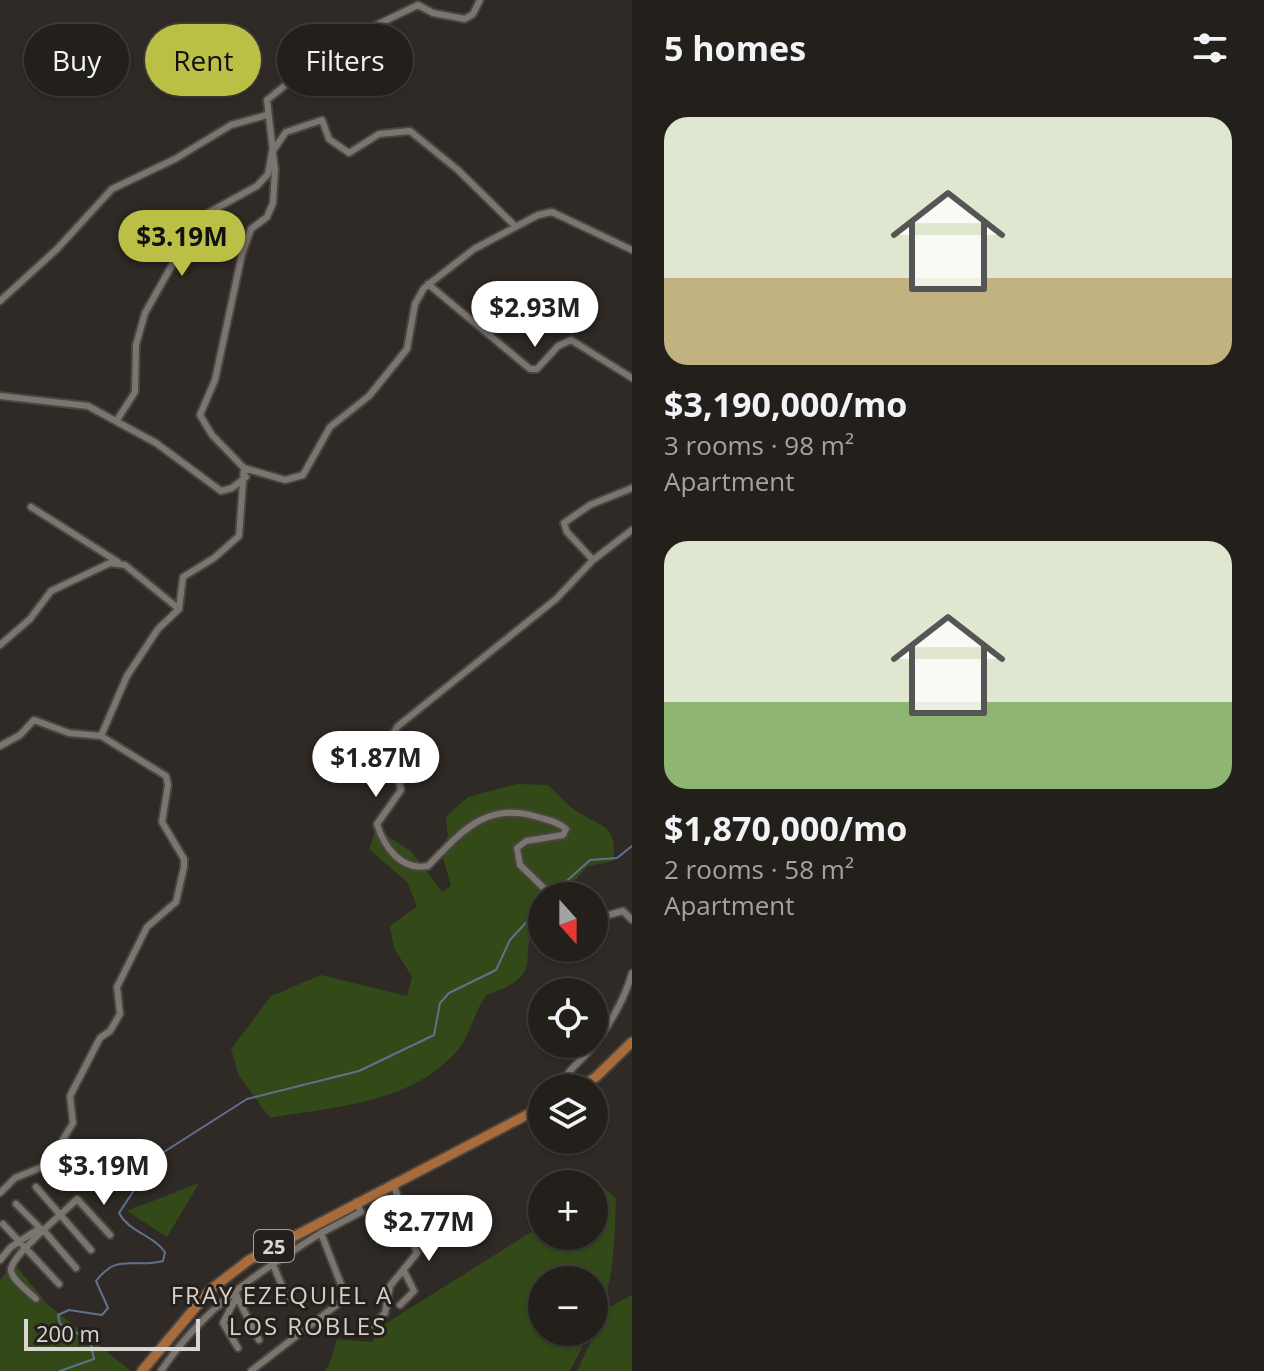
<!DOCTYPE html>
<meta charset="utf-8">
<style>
body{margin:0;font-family:"Open Sans",sans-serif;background:#2f2d29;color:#f1f3f6;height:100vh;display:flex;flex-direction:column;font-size:30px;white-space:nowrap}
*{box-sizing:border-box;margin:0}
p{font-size:26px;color:#a3a3a3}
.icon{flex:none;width:44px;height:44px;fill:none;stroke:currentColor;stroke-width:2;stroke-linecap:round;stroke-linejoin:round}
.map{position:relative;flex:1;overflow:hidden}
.drawer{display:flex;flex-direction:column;background:#23201c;width:632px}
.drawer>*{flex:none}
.top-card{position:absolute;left:24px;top:24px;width:488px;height:72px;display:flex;gap:16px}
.needle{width:52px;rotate:159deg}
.buttons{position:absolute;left:528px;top:882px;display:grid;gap:16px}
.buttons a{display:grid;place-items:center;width:80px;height:80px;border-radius:50%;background:#23201c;box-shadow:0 2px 6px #0004,0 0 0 2px #403e3b;font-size:40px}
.scale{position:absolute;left:24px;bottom:20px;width:176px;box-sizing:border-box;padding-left:8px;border:4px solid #dad6d3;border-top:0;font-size:22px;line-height:28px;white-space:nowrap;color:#dad6d3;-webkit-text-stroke:6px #25201b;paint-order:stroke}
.price{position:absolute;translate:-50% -68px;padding:0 18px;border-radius:28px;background:#fff;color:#222;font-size:26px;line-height:52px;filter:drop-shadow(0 2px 4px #0008)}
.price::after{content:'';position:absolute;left:50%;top:48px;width:24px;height:18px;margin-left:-12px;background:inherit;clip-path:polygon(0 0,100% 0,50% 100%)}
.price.on{background:#bac045;color:#111}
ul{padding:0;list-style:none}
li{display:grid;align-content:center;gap:16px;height:424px;padding:0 32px}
li span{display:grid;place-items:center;height:248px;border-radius:24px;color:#555}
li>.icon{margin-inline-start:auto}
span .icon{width:144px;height:144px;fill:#fffc;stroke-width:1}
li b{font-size:34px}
h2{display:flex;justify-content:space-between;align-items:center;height:96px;padding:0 32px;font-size:34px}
.pill{padding:0 28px;border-radius:36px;background:#23201c;box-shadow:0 2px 6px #0004,0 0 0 2px #403e3b;font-size:28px;line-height:72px}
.pill.on{background:#bac045;color:#111}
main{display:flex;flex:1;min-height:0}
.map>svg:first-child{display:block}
</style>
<main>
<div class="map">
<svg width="632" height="1371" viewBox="0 0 632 1371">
<rect width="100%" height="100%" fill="#2f2a25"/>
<path fill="#334a18" d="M517,784l31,1c9,8 18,19 28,26 26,17 42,13 37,50l-25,5 -28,30h-18v20c-32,37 12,57 -56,79 -11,16 -16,40 -28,55 -47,54 -122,56 -188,68l-31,-42 -8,-27 40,-53 50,-21 86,21 5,-19 -18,-29 -4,-22 27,-20 -10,-24 -38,-33 7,-20 35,22 31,41 9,-6 -10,-35 7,-15 -2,-19 22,-20z
M199,1183l-32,54 -40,-26z
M602,1186l14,13c-2,43 -1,88 -22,126v-45h-52v52h48l-20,39h-246l5,-6 8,-26 36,3 4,-13 165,-104v11h52v-45z
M14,1263l33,41 84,67h-131v-91z
M632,1295v76h-55l29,-62z"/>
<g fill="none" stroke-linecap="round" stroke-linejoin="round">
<path stroke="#627090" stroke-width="2" d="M559,888l31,-28 27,-2 15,-12
M60,1371l34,-12 -4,-19 -30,-16 -2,-9 11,-5 33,5 6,-7 -12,-27c22,-29 37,-12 67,-20l2,-9c-13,-18 -35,-19 -46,-39l37,-56 91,-58 112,-28 75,-36 6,-32 9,-10 47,-23 14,-30 32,-35"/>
<g stroke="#4a4541" stroke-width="10">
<path id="street" d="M428,284l102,85h7l21,-23 13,-6 61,38
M0,301l57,-52 55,-60 63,-30 56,-34 36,-10
M0,396l88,10 68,37 65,48 11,-3 14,-11
M117,420l18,-28 1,-47 9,-32 44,-78 19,-22 49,-27 11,-12 4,-22 14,-20 36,-12 7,19 20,14 30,-19 31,-3 48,39 57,56
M244,468l-32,-33 -12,-20 15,-35 27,-126 9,-25 16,-12 6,-14 2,-33 -8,-70 68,-55 83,-40 15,8 32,6 8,-5 7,-14
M31,507l87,55
M593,560l-26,-28 -3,-9 26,-18 42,-17
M0,645l30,-26 21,-28 59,-28 15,2 54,44
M0,746l20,-11 14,-15 35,13 32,3
M552,896l-32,-31 -3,-17 9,-7 37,-6 3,-6c-7,-7 -18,-9 -28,-12 -52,-16 -76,14 -110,49 -27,5 -44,-19 -51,-42l24,-34 -12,-50 9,-14 158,-127 37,-39 39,-30
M594,919l29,-8 9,9
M561,1088c3,-15 17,-24 27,-36 19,-22 36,-51 44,-79
M36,1187l55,63
M0,1193l15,-15 27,-11 17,-21 14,-23 -3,-27 30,-58 10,-7 10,-17 -3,-27 30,-60 29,-25 8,-35v-8l-22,-37 6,-37 -2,-9 -65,-40 26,-60 31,-47 21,-20 4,-32 31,-19 25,-22 5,-68 41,12 18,-5 27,-48 39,-31 38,-47 8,-45 9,-16 50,-39 64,-34 14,-3 80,38
M3,1224l56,60
M45,1232l31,36
M0,1260l11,-13 29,-19 -24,-24
M272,1262l15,36
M236,1295l23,45
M237,1296l-14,27 15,25
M36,1299c-7,-7 -25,-20 -25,-29 0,-15 53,-57 66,-71l33,36
M400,1305l14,-14 -10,-20
M373,1325l12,-12 5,-27 27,-33 -24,-70
M161,1371c43,-64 96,-98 160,-138
M251,1371l92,-71 1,-8 -23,-59 40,-21 -5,-10"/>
</g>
<g stroke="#4a4541" stroke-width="13">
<path id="primary" d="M578,1088l18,-11 36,-35
M142,1371l68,-81 39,-30 293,-153"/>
</g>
<use href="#street" stroke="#7b756f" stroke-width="6"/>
<use href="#primary" stroke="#a96b39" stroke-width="9"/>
</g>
<g text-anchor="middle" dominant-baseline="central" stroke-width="6" stroke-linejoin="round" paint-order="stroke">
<rect fill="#25201b" stroke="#a49f9c" stroke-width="2" x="254" y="1230" width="40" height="32" rx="6"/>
<g font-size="20" font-weight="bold" fill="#dad6d3">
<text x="274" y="1246">25</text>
</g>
<g font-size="24" letter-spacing="2" fill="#d5cec7" stroke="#25201b">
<text x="282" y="1294">FRAY EZEQUIEL A</text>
<text x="308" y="1325">LOS ROBLES</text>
</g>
</g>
</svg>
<div class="buttons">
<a><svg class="needle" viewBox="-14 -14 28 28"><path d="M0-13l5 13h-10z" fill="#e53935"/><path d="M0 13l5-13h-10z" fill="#a3a3a3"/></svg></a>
<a><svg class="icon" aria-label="locate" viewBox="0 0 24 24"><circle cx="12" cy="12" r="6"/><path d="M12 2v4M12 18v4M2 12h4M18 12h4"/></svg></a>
<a><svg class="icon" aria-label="layers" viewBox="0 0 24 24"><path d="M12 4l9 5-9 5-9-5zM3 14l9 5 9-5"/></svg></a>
<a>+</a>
<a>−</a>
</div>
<div class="scale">200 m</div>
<b class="price on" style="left:182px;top:278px">$3.19M</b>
<b class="price" style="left:535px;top:349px">$2.93M</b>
<b class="price" style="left:376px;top:799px">$1.87M</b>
<b class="price" style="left:104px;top:1207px">$3.19M</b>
<b class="price" style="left:429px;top:1263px">$2.77M</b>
<div class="top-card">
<a class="pill">Buy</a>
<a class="pill on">Rent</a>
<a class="pill">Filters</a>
</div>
</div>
<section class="drawer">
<h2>5 homes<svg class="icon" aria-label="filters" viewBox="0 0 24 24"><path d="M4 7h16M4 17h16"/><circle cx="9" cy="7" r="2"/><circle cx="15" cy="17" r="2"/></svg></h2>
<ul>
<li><span style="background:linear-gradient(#dfe7d0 65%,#c2b280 0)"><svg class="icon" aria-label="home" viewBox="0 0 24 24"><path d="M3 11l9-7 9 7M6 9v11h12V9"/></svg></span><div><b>$3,190,000/mo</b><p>3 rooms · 98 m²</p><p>Apartment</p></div></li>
<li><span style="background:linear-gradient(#dfe7d0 65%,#8fb573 0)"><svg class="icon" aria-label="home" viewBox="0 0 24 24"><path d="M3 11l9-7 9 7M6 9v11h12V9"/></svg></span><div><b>$1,870,000/mo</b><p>2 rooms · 58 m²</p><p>Apartment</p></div></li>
</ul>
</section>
</main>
